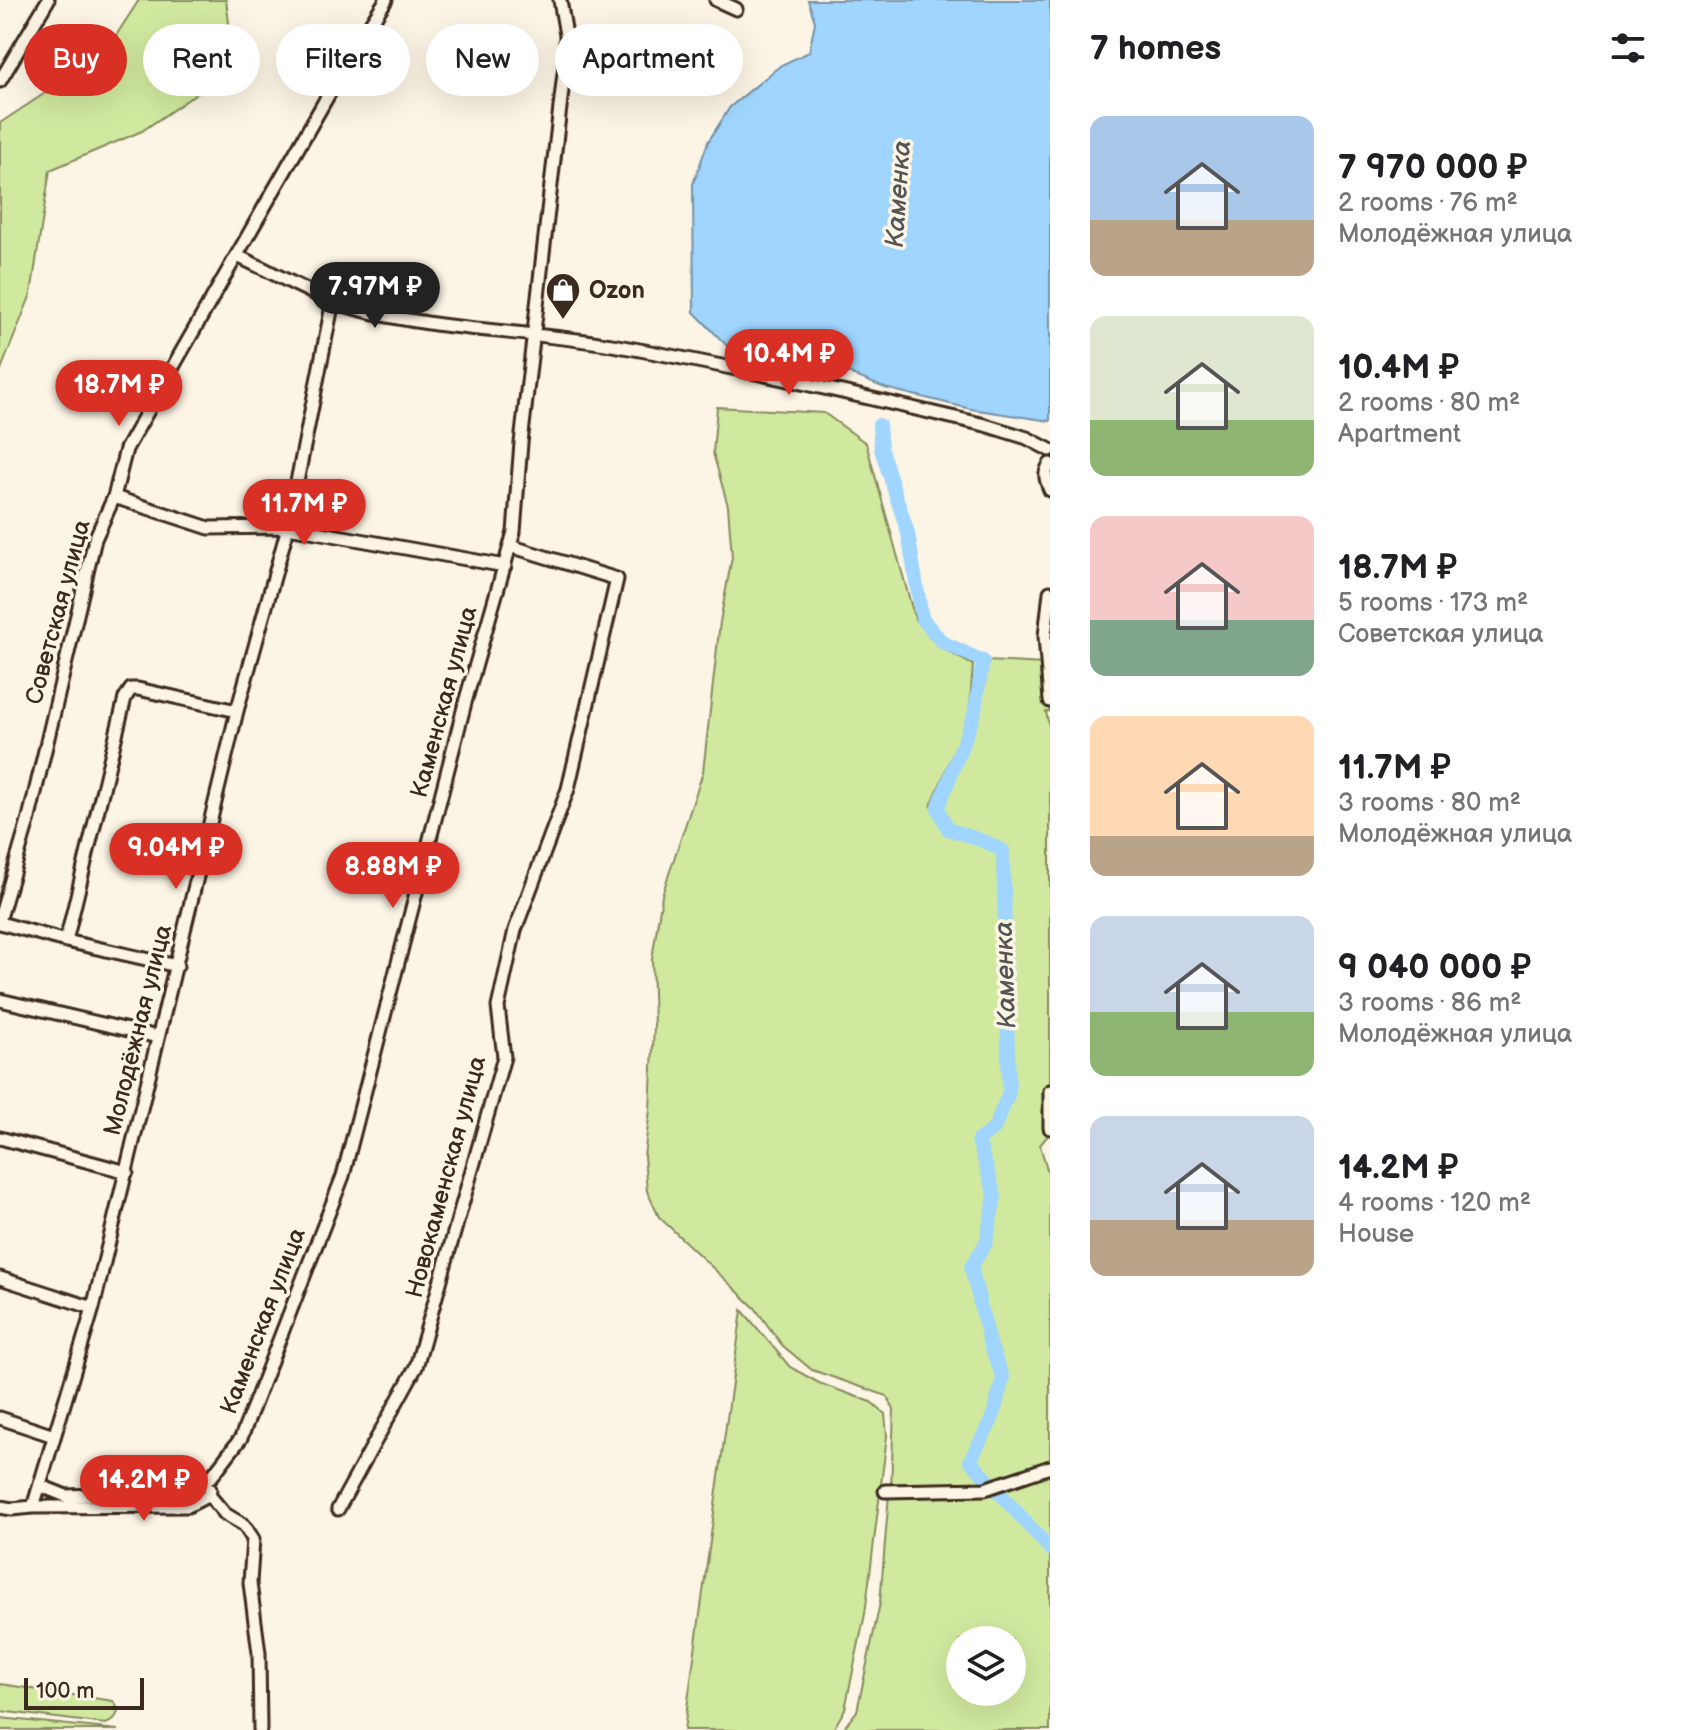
<!DOCTYPE html>
<meta charset="utf-8">
<style>
body{margin:0;font-family:"Balsamiq Sans",sans-serif;background:#f2f2f2;color:#202124;height:100vh;display:flex;flex-direction:column;font-size:30px;white-space:nowrap}
*{box-sizing:border-box;margin:0}
p{font-size:26px;color:#757577}
.icon{flex:none;width:44px;height:44px;fill:none;stroke:currentColor;stroke-width:2;stroke-linecap:round;stroke-linejoin:round}
.map{position:relative;flex:1;overflow:hidden}
.panel{display:flex;flex-direction:column;background:#fff;width:640px}
.panel>*{flex:none}
.banner{position:absolute;left:24px;top:24px;width:760px;height:72px;display:flex;gap:16px}
.fabs{position:absolute;left:946px;top:1626px;display:grid;gap:16px}
.fabs a{display:grid;place-items:center;width:80px;height:80px;border-radius:50%;background:#fff;box-shadow:0 8px 32px #0002;font-size:40px}
.scale{position:absolute;left:24px;bottom:20px;width:120px;box-sizing:border-box;padding-left:8px;border:4px solid #3b2a1e;border-top:0;font-size:22px;line-height:28px;white-space:nowrap;color:#3b2a1e;-webkit-text-stroke:6px #fcf5e5;paint-order:stroke}
.price{position:absolute;translate:-50% -68px;padding:0 18px;border-radius:28px;background:#d93025;color:#fff;font-size:26px;line-height:52px;filter:drop-shadow(0 2px 4px #0008)}
.price::after{content:'';position:absolute;left:50%;top:48px;width:24px;height:18px;margin-left:-12px;background:inherit;clip-path:polygon(0 0,100% 0,50% 100%)}
.price.on{background:#222;color:#fff}
ul{padding:0;list-style:none}
li{display:flex;align-items:center;gap:24px;height:200px;padding:0 40px}
li span{display:grid;place-items:center;flex:none;width:224px;height:160px;border-radius:16px;color:#555}
li>.icon{margin-inline-start:auto}
span .icon{width:96px;height:96px;fill:#fffc;stroke-width:1}
li b{font-size:34px}
h2{display:flex;justify-content:space-between;align-items:center;height:96px;padding:0 40px;font-size:34px}
.pill{padding:0 28px;border-radius:36px;background:#fff;box-shadow:0 8px 32px #0002;font-size:28px;line-height:72px}
.pill.on{background:#d93025;color:#fff}
main{display:flex;flex:1;min-height:0}
.map>svg:first-child{display:block}
</style>
<main>
<div class="map">
<svg width="1050" height="1730" viewBox="0 0 1050 1730">
<rect width="100%" height="100%" fill="#fcf5e5"/>
<filter id="ink" filterUnits="userSpaceOnUse"><feTurbulence type="fractalNoise" baseFrequency=".0125" numOctaves="2"/><feDisplacementMap in="SourceGraphic" scale="16" xChannelSelector="R" yChannelSelector="G"/><feConvolveMatrix kernelMatrix="1 2 1 2 8 2 1 2 1" color-interpolation-filters="sRGB"/></filter>
<g filter="url(#ink)">
<path fill="#d1e99f" stroke="#868a5e" stroke-width="2" fill-rule="evenodd" d="M139,0h87l9,67 -93,64 -92,39 -19,124 -31,78v-249l104,-69z
M717,407l107,6 42,30 49,176 25,28 33,18 -4,49 -38,92 14,28 39,12 14,8 8,238 -15,34 -17,14 18,55 -8,47 -16,24 20,79 13,33 -12,41 -23,40 18,21 -14,5 -79,3 3,-78 -7,-14 -75,-26 -30,-25 -27,-37 -96,-91 -12,-26 -3,-35 6,-46 4,-84 -2,-67 10,-64 41,-123 17,-150 12,-65 -4,-51 -15,-53z
M986,661l59,3 5,24v23l-4,1 4,19v402l-10,12 10,35v364l-78,-84 22,-37 14,-45 -14,-35 -18,-74 15,-26 8,-45 -17,-55 15,-11 16,-36 -7,-245 -16,-13 -38,-13 -9,-18 36,-93z
M742,1310l48,57 29,16 52,19 14,12 2,22 -22,178 -20,95 -12,21h-149z
M968,1492l26,3 56,60v175h-208l15,-19 23,-108 9,-109zM960,1640h52v52h-52z
M0,1684l113,17 6,9 -5,10 -8,4 -106,-13z
M0,1718l118,12h-118z"/>
<path fill="#9fd5fe" stroke="#7791a4" stroke-width="2" d="M808,0h242v421l-79,-12 -86,-21 -37,-15 -57,-4 -55,-14 -42,-43 -1,-128 15,-42 22,-35 51,-42 28,-13 6,-30z"/>
<g fill="none" stroke-linecap="round" stroke-linejoin="round">
<path stroke="#9fd5fe" stroke-width="14" d="M879,425l2,24 27,84 14,85 20,24 41,19 -9,54 -36,93 10,21 38,13 17,9 6,242 -15,36 -16,11 17,56 -9,47 -15,24 19,77 13,34 -11,42 -22,40 80,89"/>
<g stroke="#3b2a1e" stroke-width="17">
<path id="minor" d="M716,0l20,9
M0,81l48,-81
M237,256c38,17 77,41 117,52 83,23 172,22 258,37 125,22 249,51 373,80l42,13 23,12
M1050,464c-7,10 -4,16 0,26
M114,497l95,31 79,-1 217,39
M1050,592l-5,44 5,65
M0,918l29,-100 66,-279 19,-42 12,-48 232,-406 28,-43
M0,923l66,18 111,25
M66,941l59,-243 6,-9h7l99,22
M0,1000l158,37
M1050,1091v37
M0,1138l127,34
M0,1278l93,30
M0,1418l54,18
M41,1486l25,10 84,-3 34,-3 28,-14 29,-38 102,-262 123,-477 48,-167 7,-89 45,-387v-21l-6,-35
M885,1491l100,-2 65,-22
M209,1495l16,19 19,11 9,14 -3,44 9,70 1,77
M0,1507l12,2 21,-2 60,-199 144,-597 51,-184 45,-226
M33,1507l155,-1 21,-11 1,-6
M338,1509l78,-142 88,-310 -6,-50 17,-77 53,-141 49,-210 -107,-33"/>
</g>
<use href="#minor" stroke="#fcf5e5" stroke-width="11"/>
</g>
</g>
<defs>
<g id="shop-pin" transform="scale(1.8)"><path d="M0 17L-7.5 6A9.5 9.5 0 1 1 7.5 6Z" fill="#3b2a1e" stroke="#fcf5e5"/><path d="M-5-2.5h2.3a2.7 3.5 0 0 1 5.4 0H5L5.5 6h-11ZM-1.5-2.5h3a1.5 2.3 0 0 0-3 0Z" fill="#fff"/></g>
</defs>
<g fill-rule="evenodd">
<use href="#shop-pin" x="563" y="290"/>
</g>
<g text-anchor="middle" dominant-baseline="central" stroke-width="7" stroke-linejoin="round" paint-order="stroke">
<g font-size="24" font-weight="bold" fill="#3b2a1e" stroke="#fcf5e5" text-anchor="start">
<text x="589" y="290">Ozon</text>
</g>
<g font-size="24" fill="#3b2a1e" stroke="#fcf5e5">
<text transform="translate(58 612) rotate(-75)">Советская улица</text>
<text transform="translate(444 702) rotate(-75)">Каменская улица</text>
<text transform="translate(138 1030) rotate(-76)">Молодёжная улица</text>
<text transform="translate(446 1177) rotate(-75)">Новокаменская улица</text>
<text transform="translate(263 1321) rotate(-69)">Каменская улица</text>
</g>
<g font-size="26" font-style="italic" fill="#545556" stroke="#fcf5e5">
<text transform="translate(899 194) rotate(-86)">Каменка</text>
<text transform="translate(1006 975) rotate(-92)">Каменка</text>
</g>
</g>
</svg>
<div class="fabs">
<a><svg class="icon" aria-label="layers" viewBox="0 0 24 24"><path d="M12 4l9 5-9 5-9-5zM3 14l9 5 9-5"/></svg></a>
</div>
<div class="scale">100 m</div>
<b class="price on" style="left:375px;top:330px">7.97M ₽</b>
<b class="price" style="left:789px;top:397px">10.4M ₽</b>
<b class="price" style="left:119px;top:428px">18.7M ₽</b>
<b class="price" style="left:304px;top:547px">11.7M ₽</b>
<b class="price" style="left:176px;top:891px">9.04M ₽</b>
<b class="price" style="left:393px;top:910px">8.88M ₽</b>
<b class="price" style="left:144px;top:1523px">14.2M ₽</b>
<div class="banner">
<a class="pill on">Buy</a>
<a class="pill">Rent</a>
<a class="pill">Filters</a>
<a class="pill">New</a>
<a class="pill">Apartment</a>
</div>
</div>
<section class="panel">
<h2>7 homes<svg class="icon" aria-label="filters" viewBox="0 0 24 24"><path d="M4 7h16M4 17h16"/><circle cx="9" cy="7" r="2"/><circle cx="15" cy="17" r="2"/></svg></h2>
<ul>
<li><span style="background:linear-gradient(#a9c7e8 65%,#b9a48a 0)"><svg class="icon" aria-label="home" viewBox="0 0 24 24"><path d="M3 11l9-7 9 7M6 9v11h12V9"/></svg></span><div><b>7 970 000 ₽</b><p>2 rooms · 76 m²</p><p>Молодёжная улица</p></div></li>
<li><span style="background:linear-gradient(#dfe7d0 65%,#8fb573 0)"><svg class="icon" aria-label="home" viewBox="0 0 24 24"><path d="M3 11l9-7 9 7M6 9v11h12V9"/></svg></span><div><b>10.4M ₽</b><p>2 rooms · 80 m²</p><p>Apartment</p></div></li>
<li><span style="background:linear-gradient(#f6c9c9 65%,#7fa58c 0)"><svg class="icon" aria-label="home" viewBox="0 0 24 24"><path d="M3 11l9-7 9 7M6 9v11h12V9"/></svg></span><div><b>18.7M ₽</b><p>5 rooms · 173 m²</p><p>Советская улица</p></div></li>
<li><span style="background:linear-gradient(#ffd9b3 75%,#b9a48a 0)"><svg class="icon" aria-label="home" viewBox="0 0 24 24"><path d="M3 11l9-7 9 7M6 9v11h12V9"/></svg></span><div><b>11.7M ₽</b><p>3 rooms · 80 m²</p><p>Молодёжная улица</p></div></li>
<li><span style="background:linear-gradient(#c9d6e8 60%,#8fb573 0)"><svg class="icon" aria-label="home" viewBox="0 0 24 24"><path d="M3 11l9-7 9 7M6 9v11h12V9"/></svg></span><div><b>9 040 000 ₽</b><p>3 rooms · 86 m²</p><p>Молодёжная улица</p></div></li>
<li><span style="background:linear-gradient(#c9d6e8 65%,#b9a48a 0)"><svg class="icon" aria-label="home" viewBox="0 0 24 24"><path d="M3 11l9-7 9 7M6 9v11h12V9"/></svg></span><div><b>14.2M ₽</b><p>4 rooms · 120 m²</p><p>House</p></div></li>
</ul>
</section>
</main>
